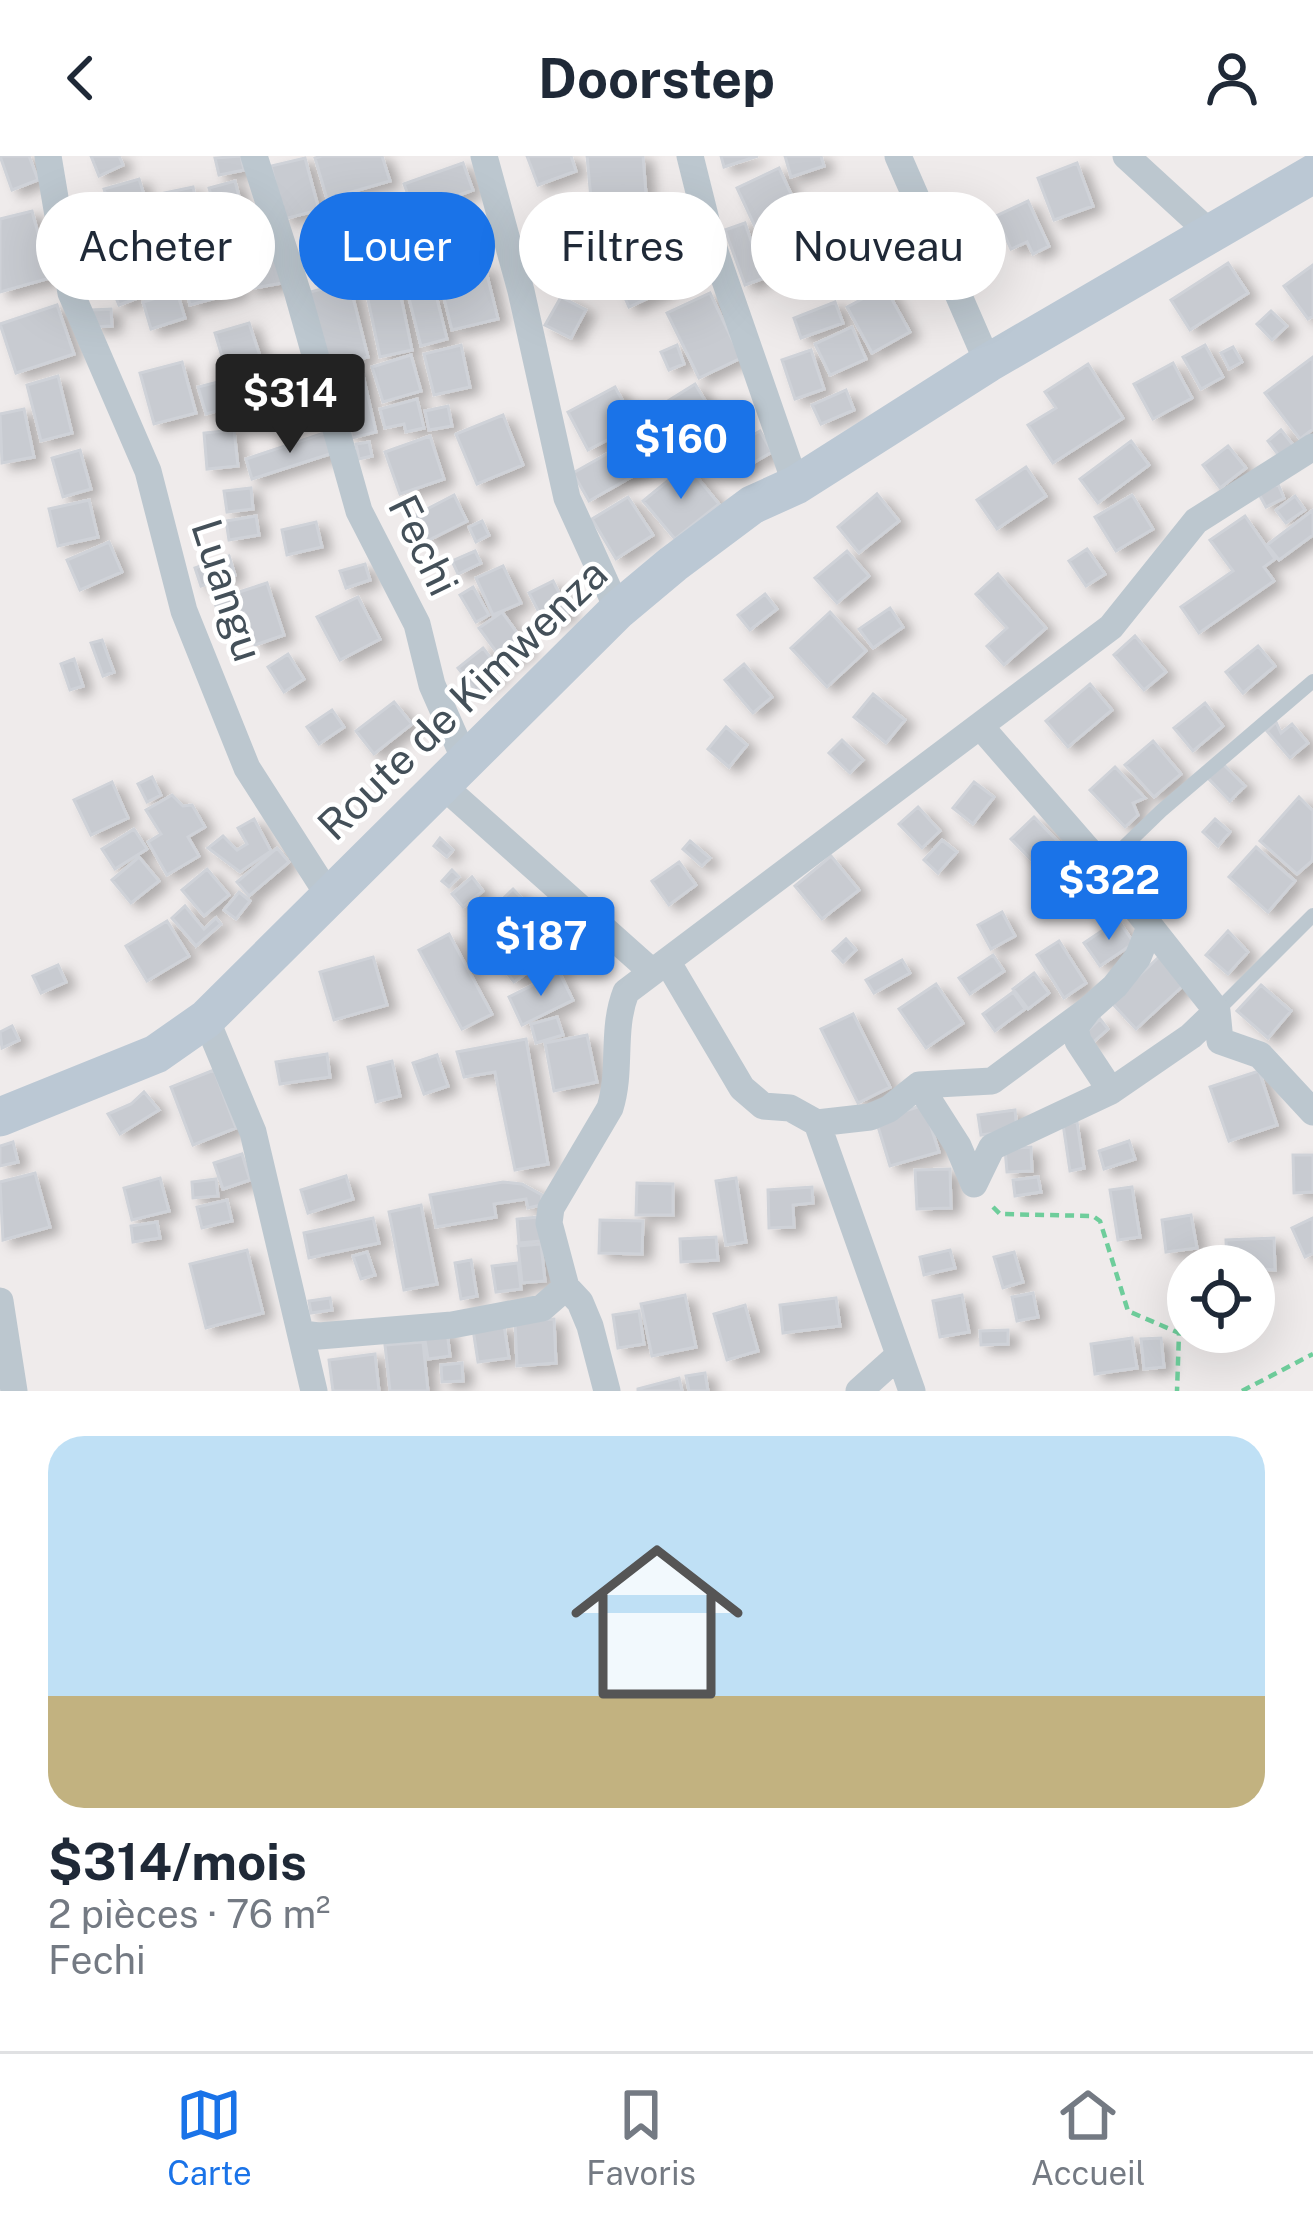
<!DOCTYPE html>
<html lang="fr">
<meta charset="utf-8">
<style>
body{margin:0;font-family:"Public Sans",sans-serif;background:#f6f6f7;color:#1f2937;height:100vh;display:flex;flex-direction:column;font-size:45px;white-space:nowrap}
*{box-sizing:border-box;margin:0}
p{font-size:39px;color:#747a83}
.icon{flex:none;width:66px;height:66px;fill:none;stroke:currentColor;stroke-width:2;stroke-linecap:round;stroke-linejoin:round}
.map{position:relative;height:1235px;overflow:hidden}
.panel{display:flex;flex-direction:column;background:#fff;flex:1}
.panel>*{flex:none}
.hud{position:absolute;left:36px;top:36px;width:1242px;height:108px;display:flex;gap:24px}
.controls{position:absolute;left:1167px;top:1089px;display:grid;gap:24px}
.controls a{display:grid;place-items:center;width:108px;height:108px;border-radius:50%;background:#fff;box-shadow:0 12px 48px #0002;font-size:60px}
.price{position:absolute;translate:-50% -102px;padding:0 27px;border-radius:12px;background:#1a73e8;color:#fff;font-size:39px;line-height:78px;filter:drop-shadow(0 3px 6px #0008)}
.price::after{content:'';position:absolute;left:50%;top:72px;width:36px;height:27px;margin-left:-18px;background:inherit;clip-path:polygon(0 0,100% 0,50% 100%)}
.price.current{background:#222;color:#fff}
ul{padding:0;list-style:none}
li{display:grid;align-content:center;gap:24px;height:636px;padding:0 48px}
li span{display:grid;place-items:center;height:372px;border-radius:36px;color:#555}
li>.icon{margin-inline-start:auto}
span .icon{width:216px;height:216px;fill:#fffc;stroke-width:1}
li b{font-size:51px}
.pill{padding:0 42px;border-radius:54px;background:#fff;box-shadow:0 12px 48px #0002;font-size:42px;line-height:108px}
.pill.current{background:#1a73e8;color:#fff}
header{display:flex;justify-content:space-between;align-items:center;height:156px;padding:0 48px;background:#fff;font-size:54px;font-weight:700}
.dock{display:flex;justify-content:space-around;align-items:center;height:168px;border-top:3px solid #e0e1e3;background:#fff;font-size:33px;color:#747a83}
.dock a{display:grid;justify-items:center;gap:6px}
.dock .current{color:#1a73e8}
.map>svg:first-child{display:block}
</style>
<header><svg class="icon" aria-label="back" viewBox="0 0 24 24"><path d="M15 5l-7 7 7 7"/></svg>Doorstep<svg class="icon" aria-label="person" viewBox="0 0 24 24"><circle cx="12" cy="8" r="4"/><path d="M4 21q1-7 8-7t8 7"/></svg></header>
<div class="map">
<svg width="1313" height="1235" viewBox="0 0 1313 1235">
<defs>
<filter id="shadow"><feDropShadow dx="9" dy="5.5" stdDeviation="6" flood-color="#0004"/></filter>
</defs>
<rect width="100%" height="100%" fill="#efebeb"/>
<path fill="#c8cbd1" stroke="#cfd2d8" stroke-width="3" filter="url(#shadow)" d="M0,0h29l9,24 -26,10z
M91,0h28l4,9 -24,11z
M241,0l3,14 -25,5 -4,-17z
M322,0h60l8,25 -63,18 -12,-41z
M527,0h44l5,15 -38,14z
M587,0h56l3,38 -55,5z
M721,0h37l-34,11z
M785,0h36l3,10 -33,11z
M305,2l14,52 -35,9 -13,-53z
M463,7l10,27 -59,21 -10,-27z
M1077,7l16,43 -39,14 -16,-42z
M779,12l20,43 -42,20 -20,-43z
M139,23l19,60 -35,11 -19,-61z
M235,25l6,23 -26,6 -6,-22z
M193,31l10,46 -33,6 -10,-45z
M1028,45l21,45 -16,8 -6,-12 -16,7 -15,-33z
M458,47l11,31 -69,23 -10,-30z
M879,49l21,57 -57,21 -21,-56z
M253,50l6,21 -25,7 -6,-21z
M371,53l14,25 -36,19 -13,-25z
M32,55l18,67 -50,14v-73z
M805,63l16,36 -39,18 -9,-19 -10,5 -8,-18z
M97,65l6,30 -21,5 -6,-30z
M745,67l19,55 -19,7 -20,-55z
M581,79l11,30 -26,9 -11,-30z
M275,88l7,39 -33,6 -8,-39z
M227,90l12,46 -49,13 -12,-46z
M691,90l10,22 -24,11 -11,-22z
M119,97l3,19 -25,5 -4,-18z
M658,102l14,29 -43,20 -13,-29z
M420,103l1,14 -35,1 -1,-14z
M1228,107l20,30 -58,37 -19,-30z
M168,108l5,23 -34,7 -5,-23z
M1313,109v51l-5,3 -24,-33z
M485,111l13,52 -46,11 -13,-52z
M397,122l15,72 -32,7 -15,-72z
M349,126l19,75 -39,10 -19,-75z
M131,130l4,13 -16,6 -5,-12z
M885,131l25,45 -38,21 -25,-46z
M435,135l12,48 -26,7 -12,-48z
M177,136l8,26 -34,11 -8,-27z
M710,137l31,65 -42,20 -32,-65z
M561,141l25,13 -15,28 -26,-13z
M835,146l8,21 -42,15 -7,-20z
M57,149l17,49 -58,19 -16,-49z
M111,153l1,17 -19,1 -1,-17z
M1271,155l16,15 -15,14 -15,-16z
M249,167l13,39 -35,11 -12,-40z
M852,171l14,32 -36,16 -15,-31z
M461,189l9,42 -36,8 -10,-41z
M677,189l7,19 -15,6 -8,-18z
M1205,189l18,32 -22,12 -18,-32z
M1233,191l9,15 -13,7 -8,-16z
M811,194l13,39 -29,10 -13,-39z
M411,199l10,36 -38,11 -11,-35z
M301,201l8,26 -44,13 -8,-26z
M1313,201v72l-13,10 -35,-46z
M182,206l14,51 -42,11 -14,-51z
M1173,207l19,35 -39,21 -19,-35z
M1088,208l35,54 -70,45 -25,-38 28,-17 -11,-16z
M361,210l15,66 -24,6 -15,-67z
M245,219l8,26 -47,13 -8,-27z
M58,220l14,57 -31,8 -14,-56z
M695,228l30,49 -32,20 -30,-49z
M615,231l21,38 -48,25 -20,-38z
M846,234l8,20 -33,14 -9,-19z
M417,243l7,29 -18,4 -2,-8 -19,4 -5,-19z
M448,250l4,20 -23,4 -4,-19z
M24,253l10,48 -32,6 -2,-49z
M503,259l20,50 -46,19 -21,-50z
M665,265l16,28 -92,52 -16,-28z
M234,274l4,36 -31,3 -3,-36z
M1281,274l13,16 -14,11 -12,-16z
M760,275l12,21 -28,16 -12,-21z
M327,276l6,21 -81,26 -6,-20z
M430,280l14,43 -44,15 -15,-42z
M1131,285l18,24 -51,38 -18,-24z
M369,286l3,14 -13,3 -3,-15z
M1228,290l18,22 -26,20 -17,-23z
M80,294l11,39 -28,8 -11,-39z
M687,309l32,39 -44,35 -32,-38z
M1026,311l20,29 -49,33 -20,-29z
M1278,328l6,14 -18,9 -7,-13z
M251,332l2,21 -26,3 -3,-21z
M877,338l22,27 -40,32 -21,-26z
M454,339l13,26 -40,20 -13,-25z
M1132,339l21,34 -37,22 -21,-34z
M1295,340l10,14 -19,13 -10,-13z
M628,341l25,38 -37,24 -24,-40z
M89,344l9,37 -40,9 -9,-37z
M1313,354v25l-34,25 -12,-15z
M256,360l3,19 -30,5 -3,-19z
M1245,360l30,43 -11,8 10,14 -75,52 -18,-26 52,-36 -23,-31z
M482,365l7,14 -13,7 -7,-15z
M316,366l6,25 -35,8 -5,-25z
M109,386l13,30 -42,18 -13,-30z
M1087,393l18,25 -19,12 -17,-25z
M475,395l6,12 -23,11 -6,-13z
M847,395l22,25 -32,27 -22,-25z
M229,400l6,19 -34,11 -6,-18z
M365,408l5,16 -24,8 -6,-17z
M503,410l18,37 -28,12 -17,-37z
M998,418l48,54 -42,37 -17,-19 20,-18 -31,-34z
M553,425l16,31 -24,12 -16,-31z
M267,427l17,52 -29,10 -11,-32 -23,8 -7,-21z
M473,431l16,28 -13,7 -16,-27z
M765,438l12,15 -27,21 -12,-15z
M358,441l22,42 -40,21 -23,-43z
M890,452l13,19 -30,21 -14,-19z
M502,456l26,36 -23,16 -26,-36z
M830,456l36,39 -39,36 -36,-39z
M1135,480l31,36 -22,18 -30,-35z
M102,484l12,32 -11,4 -12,-33z
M1258,490l17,20 -32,27 -17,-21z
M483,492l18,23 -25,20 -18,-23z
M288,498l16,25 -20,13 -16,-25z
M74,503l9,27 -13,4 -9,-26z
M744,508l28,33 -19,16 -28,-33z
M1090,528l22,26 -44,37 -22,-26z
M873,538l32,26 -19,23 -32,-26z
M394,546l18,22 -38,30 -18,-23z
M1205,547l18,23 -30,25 -19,-23z
M332,554l12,17 -25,17 -12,-17z
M1276,566l5,11 11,-9 16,19 -18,15 -23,-27z
M726,571l21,18 -18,22 -21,-18z
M842,584l21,20 -13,13 -21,-20z
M1153,585l28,33 -27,23 -29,-32z
M1222,607l23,23 -15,15 -23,-24z
M1115,611l30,31 -12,5 5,12 -13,12 -35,-37z
M152,621l9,18 -14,7 -9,-18z
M112,626l16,36 -37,17 -17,-35z
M974,626l20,15 -21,27 -20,-16z
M172,639l11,11 9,-1 13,22 -17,10 11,19 -32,19 -19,-33 13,-8 -15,-24z
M1299,641l14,14v43l-1,7 -15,13 -37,-33z
M918,651l22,24 -18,17 -23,-24z
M1034,661l32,33 -23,22 -32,-33z
M254,663l17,32 -31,21 -32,-24 15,-12 14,14 10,-6 -9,-16z
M1215,663l15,13 -12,14 -15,-14z
M134,673l13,20 -32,20 -13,-20z
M440,682l13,12 -6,7 -13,-11z
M942,684l15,12 -19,21 -14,-13z
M690,685l20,17 -8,8 -19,-17z
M1256,691l39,34 -27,31 -39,-35z
M277,692l12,14 -40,34 -12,-14z
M831,700l28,34 -37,29 -27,-33z
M139,701l20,24 -28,22 -19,-23z
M679,706l17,23 -27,20 -17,-24z
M207,713l22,26 -25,21 -22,-26z
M452,714l7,7 -10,10 -7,-6z
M472,721l11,14 -20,16 -11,-13z
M513,733l21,22 -24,23 -21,-22z
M239,736l11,9 -14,18 -12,-9z
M185,750l19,23 12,-11 5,6 -25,22 -24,-28z
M1002,756l13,24 -24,13 -13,-24z
M552,763l15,20 -9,6 9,14 -16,11 -13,-18 -7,2 7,11 -24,17 -18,-24z
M1118,764l16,23 -34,23 -16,-23z
M167,765l22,35 -42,25 -21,-35z
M1228,775l20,21 -20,22 -22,-19z
M449,778l43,80 -30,15 -43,-79z
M846,783l10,11 -13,12 -10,-11z
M1059,785l27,42 -22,15 -27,-43z
M993,799l11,16 -34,23 -11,-16z
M1161,799l26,27 -51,47 -25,-27z
M373,801l14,48 -53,15 -14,-48z
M902,804l8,13 -36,20 -8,-13z
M58,809l8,17 -25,11 -8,-17z
M559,816l14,28 -51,25 -13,-28z
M1034,817l15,20 -21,16 -15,-20z
M936,828l27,39 -37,25 -27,-39z
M1261,829l30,26 -23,27 -31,-27z
M1013,836l12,17 -30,22 -12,-17z
M853,858l37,73 -32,16 -37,-74z
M557,861l6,18 -27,8 -5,-19z
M1100,863l8,10 -17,15 -8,-9z
M12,870l7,14 -17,8 -2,-16z
M587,879l10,47 -43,9 -9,-48z
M526,883l22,125 -33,6 -20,-98 -31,5 -7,-25z
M327,898l3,23 -50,7 -4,-22z
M437,899l11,31 -24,8 -11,-31z
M392,905l8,35 -24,6 -8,-35z
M214,914l22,58 -43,17 -22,-58z
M1259,915l18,54 -48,16 -19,-54z
M144,936l15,18 -39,24 -12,-20 23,-10z
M924,949l15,47 -49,14 -14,-46z
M1015,954l2,20 -36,5 -3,-20z
M1077,966l7,46 -14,3 -7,-47z
M1129,985l6,18 -31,10 -5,-18z
M13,986l5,20 -18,4v-20z
M1031,991l1,24 -25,1 -2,-23z
M242,998l8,26 -27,9 -9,-26z
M1293,999h20v37l-19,1z
M950,1013l1,39 -34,1 -2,-39z
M35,1017l15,54 -47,13 -3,-58z
M346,1020l7,23 -45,14 -7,-23z
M1038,1021l3,15 -26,4 -2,-16z
M160,1022l9,33 -37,9 -8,-32z
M736,1022l10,64 -20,3 -10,-64z
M216,1023l2,17 -25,2 -1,-16z
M503,1026l19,2 20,11 -1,10 -13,3 -2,-9 -32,5 2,13 -60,10 -6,-32z
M637,1027l36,1v31h-37z
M812,1031l1,16 -20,2 1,22 -25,1 -1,-38z
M1132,1031l8,50 -22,3 -8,-50z
M227,1044l5,21 -30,7 -5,-21z
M421,1049l16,79 -33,6 -15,-78z
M1191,1059l6,33 -31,4 -4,-32z
M539,1061l2,24 -22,2 -2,-24z
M373,1062l6,25 -70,15 -5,-25z
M1313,1062v35l-8,4 -13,-29z
M600,1064l43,1 -1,33 -43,-1z
M157,1066l3,16 -27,4 -2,-16z
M716,1081l2,23 -37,2 -1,-23z
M1274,1082l1,32 -48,-4 -1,-26z
M541,1088l4,37 -23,2 -4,-37z
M247,1094l16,63 -57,15 -16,-64z
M950,1094l5,18 -31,7 -4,-18z
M367,1096l8,23 -14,4 -8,-23z
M1014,1096l9,30 -20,6 -9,-31z
M471,1104l6,36 -16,3 -6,-36z
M518,1107l3,26 -25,3 -4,-26z
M1033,1137l5,24 -21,4 -5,-24z
M685,1139l11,52 -44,9 -11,-52z
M962,1139l7,37 -29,5 -7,-36z
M330,1142l2,12 -21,3 -2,-12z
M836,1142l4,28 -57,7 -3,-28z
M745,1149l13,46 -31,9 -13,-46z
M639,1155l5,33 -26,4 -5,-33z
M554,1163l2,44 -39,3 -2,-45z
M504,1169l5,33 -31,4 -5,-33z
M1008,1174v14l-27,1 -1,-14z
M447,1175l3,25 -22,3 -4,-25z
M1132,1182l5,30 -42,6 -4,-30z
M1161,1182l3,29 -20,2 -3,-30z
M423,1186l5,49h-38l-5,-46z
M375,1198l4,37h-46l-4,-31z
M462,1207l1,18 -21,1 -1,-17z
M705,1217l3,18h-19l-3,-15z
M679,1222l3,13h-44v-2z"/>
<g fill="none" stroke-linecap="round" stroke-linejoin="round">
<path stroke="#6ecd9b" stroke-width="4.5" stroke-dasharray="9 6" stroke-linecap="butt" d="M993,1051l7,7 93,2 7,5 28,90 51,22 -2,58
M1242,1235l71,-37"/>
<path stroke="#bcc7cf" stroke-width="14" d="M1103,711l58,-56 152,-130
M1217,855l96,-96"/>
<path stroke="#bcc7cf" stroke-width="27" d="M48,0l23,137 77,178 36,140 63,157 82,128
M254,0l44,138 61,217 58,113 15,61 33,75
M484,0l37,135 46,207 51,112
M690,0l21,84 85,245
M898,0l90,207
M1126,0l84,77
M981,571l122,140 114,144 3,30 40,14 53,57
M441,628l209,186
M667,805l75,127 21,18 27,2 27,15 53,-6 19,-8 30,-24 73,-4 96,-71 27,-24 23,-29 12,-30
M1088,854l-13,17 3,14 33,50
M206,863l47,113 61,259
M919,929l39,61 16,38
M817,967l95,268
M974,1028l18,-37 119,-56 80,-55 26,-25
M0,1145l14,90
M302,1178l17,2 133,-11 90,-17 24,-21
M607,1235l-17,-65 -10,-24 -14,-15 -17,-64 2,-15 59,-100c12,-38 1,-78 16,-116l485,-365 85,-106 117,-74
M859,1235l39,-35"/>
<path stroke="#bbc8d4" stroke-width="39" d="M0,961l156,-63 50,-35 412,-409 55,-46 79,-59 44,-20 192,-122 325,-189"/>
</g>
<g text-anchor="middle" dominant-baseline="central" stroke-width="9" stroke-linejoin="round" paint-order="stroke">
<g font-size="42" fill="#445059" stroke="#fff">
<text transform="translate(424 389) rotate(64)">Fechi</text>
<text transform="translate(228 434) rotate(72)">Luangu</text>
<text transform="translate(462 543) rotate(-44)">Route de Kimwenza</text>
</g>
</g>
</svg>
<div class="controls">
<a><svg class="icon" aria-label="locate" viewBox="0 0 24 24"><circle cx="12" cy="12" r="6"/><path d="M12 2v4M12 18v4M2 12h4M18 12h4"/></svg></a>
</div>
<b class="price current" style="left:290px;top:300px">$314</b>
<b class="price" style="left:681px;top:346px">$160</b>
<b class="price" style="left:1109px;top:787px">$322</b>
<b class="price" style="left:541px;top:843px">$187</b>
<div class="hud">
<a class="pill">Acheter</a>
<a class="pill current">Louer</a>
<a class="pill">Filtres</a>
<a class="pill">Nouveau</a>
</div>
</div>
<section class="panel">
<ul>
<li><span style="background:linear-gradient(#bfe0f5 70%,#c2b280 0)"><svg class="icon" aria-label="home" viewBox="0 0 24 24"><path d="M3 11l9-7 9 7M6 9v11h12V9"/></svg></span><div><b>$314/mois</b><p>2 pièces · 76 m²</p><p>Fechi</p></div></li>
</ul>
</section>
<nav class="dock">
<a class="current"><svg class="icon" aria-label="map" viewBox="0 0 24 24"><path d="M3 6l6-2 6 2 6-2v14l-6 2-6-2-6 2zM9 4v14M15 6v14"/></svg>Carte</a>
<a><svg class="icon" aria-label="saved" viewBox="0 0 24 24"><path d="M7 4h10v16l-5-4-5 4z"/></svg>Favoris</a>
<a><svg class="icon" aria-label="home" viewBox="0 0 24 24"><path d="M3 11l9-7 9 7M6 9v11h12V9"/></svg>Accueil</a>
</nav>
